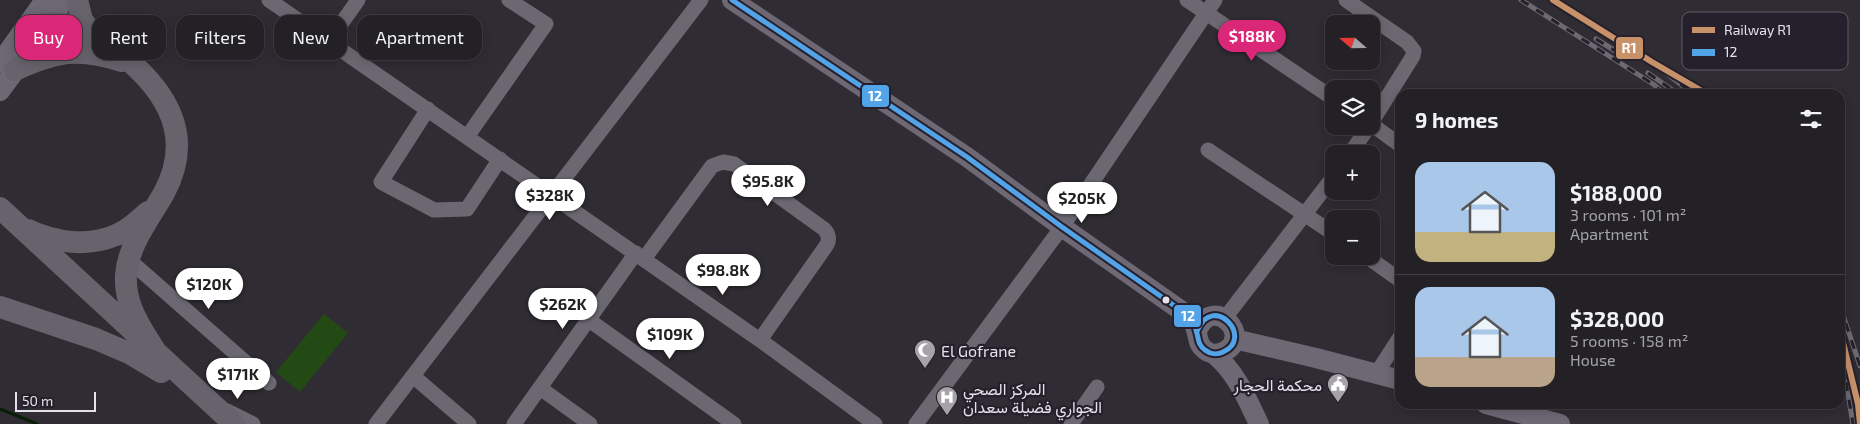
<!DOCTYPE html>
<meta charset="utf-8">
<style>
body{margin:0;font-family:"Exo 2",Vazirmatn,sans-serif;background:#2b292e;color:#f1f3f6;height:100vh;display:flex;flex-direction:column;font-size:19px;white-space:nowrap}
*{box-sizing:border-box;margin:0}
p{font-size:16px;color:#a3a3a7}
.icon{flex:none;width:28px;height:28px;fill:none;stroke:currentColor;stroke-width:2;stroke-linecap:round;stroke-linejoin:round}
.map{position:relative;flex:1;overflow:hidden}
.sheet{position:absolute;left:1395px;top:89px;width:450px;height:320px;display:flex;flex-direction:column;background:#232126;border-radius:15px;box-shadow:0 2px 12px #0003,0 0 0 1px #403e43}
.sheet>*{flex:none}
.top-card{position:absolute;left:15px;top:15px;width:475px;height:45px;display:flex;gap:10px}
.needle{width:32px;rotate:290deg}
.fabs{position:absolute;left:1325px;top:15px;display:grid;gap:10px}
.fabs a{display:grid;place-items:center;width:55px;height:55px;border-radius:10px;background:#232126;box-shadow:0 2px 12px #0003,0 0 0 1px #403e43;font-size:25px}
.scale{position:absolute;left:15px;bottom:12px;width:81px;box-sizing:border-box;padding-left:5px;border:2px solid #e4e1e9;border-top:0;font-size:14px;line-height:18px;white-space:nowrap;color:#e4e1e9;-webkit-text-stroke:4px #25202b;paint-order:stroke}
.price{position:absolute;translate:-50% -42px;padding:0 11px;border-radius:18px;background:#fff;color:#222;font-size:16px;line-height:32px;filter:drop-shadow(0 1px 2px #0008)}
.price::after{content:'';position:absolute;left:50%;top:30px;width:15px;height:11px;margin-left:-8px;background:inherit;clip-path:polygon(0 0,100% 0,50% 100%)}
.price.active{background:#db2777;color:#fff}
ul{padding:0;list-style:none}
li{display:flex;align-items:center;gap:15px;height:125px;padding:0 20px}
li+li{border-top:1px solid #403e43}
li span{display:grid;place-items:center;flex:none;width:140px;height:100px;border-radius:15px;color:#555}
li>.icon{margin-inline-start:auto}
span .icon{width:60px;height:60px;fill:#fffc;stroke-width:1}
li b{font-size:21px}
h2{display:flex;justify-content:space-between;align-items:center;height:60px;padding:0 20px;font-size:21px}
.tag{padding:0 18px;border-radius:15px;background:#232126;box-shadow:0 2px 12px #0003,0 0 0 1px #403e43;font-size:18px;line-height:45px}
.tag.active{background:#db2777;color:#fff}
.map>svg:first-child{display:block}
</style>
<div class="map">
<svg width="1860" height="424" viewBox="0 0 1860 424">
<rect width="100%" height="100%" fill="#2f2c33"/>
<path fill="#234914" d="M324,314l24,19 -48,59 -24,-20z"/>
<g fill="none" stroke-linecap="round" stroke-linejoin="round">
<path stroke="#081d05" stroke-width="3" d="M0,409l37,15"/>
<path stroke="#6b6872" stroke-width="15" d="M269,0l491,340 115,84
M1187,0l147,99
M1346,0l61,42 7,9 -1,5 -42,67
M329,41l29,-41
M428,109l-47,73 53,28 33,-1 33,-50
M1371,124l29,21
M467,137l79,-113 -37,-24
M1208,150l126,84
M1350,154l19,-28
M1366,256l34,24
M644,259l68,-93 11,-4 11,2 90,65c5,5 6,11 2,17l-66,94
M129,260l140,123
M1225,318l109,-142
M589,320l145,104
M1376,374l24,-37
M413,376l56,48
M540,388l50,36
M227,411l26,13
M376,424l325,-424
M514,424l122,-171
M916,424l146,-197 153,-227
M1071,424l26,-37"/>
<path stroke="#6d6874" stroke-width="20" d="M732,0l235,157 95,70 124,87c4,4 9,9 10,16 3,8 1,14 9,20 5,4 12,5 18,2 32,-14 -10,-60 -26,-21
M0,63l45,-63
M0,91l51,-69 12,-22
M1234,339l82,19 84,22
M1214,354c22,18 33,45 45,70
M1486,404l74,20"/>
<path stroke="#67636c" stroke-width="22" d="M77,0l5,20 12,15
M25,29c32,-14 58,-2 84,16 50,36 89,85 55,148 -14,25 -36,52 -38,82 -2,31 16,54 31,79
M15,70c41,-19 64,-23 107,-9
M0,208l234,216
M28,230c27,13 60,17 88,5 12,-4 23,-15 32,-23
M0,307l96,32 35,15 30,18"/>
<g stroke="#6d6972" stroke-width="5">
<path id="rail" d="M1521,0l132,84 12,10
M1553,0l72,45
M1596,39l21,13
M1652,62l41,32
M1648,73l30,21
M1840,306l20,60
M1840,330l18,74 2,20
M1846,382l7,42"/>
</g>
<use href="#rail" stroke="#25202b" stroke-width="3" stroke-dasharray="9" stroke-linecap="butt"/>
<g stroke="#25202b" stroke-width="9">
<path id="bus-1" d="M732,0l235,157 95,70 124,87c4,4 9,9 10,16 3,8 1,14 9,20 5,4 12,5 18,2 32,-14 -10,-60 -26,-21"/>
</g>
<use href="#bus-1" stroke="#53a3e8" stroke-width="5"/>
<g stroke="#25202b" stroke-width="10">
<path id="rail-1" d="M1553,0l99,62 55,32
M1840,330l18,74 2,20"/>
</g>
<use href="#rail-1" stroke="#c7916a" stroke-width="6"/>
</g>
<defs>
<g id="mosque-pin" transform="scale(1.125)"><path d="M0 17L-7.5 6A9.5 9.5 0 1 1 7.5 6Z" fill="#a5a2a9" stroke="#25202b"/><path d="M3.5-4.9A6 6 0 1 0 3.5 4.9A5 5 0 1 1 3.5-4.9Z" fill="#fff"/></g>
<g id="civic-pin" transform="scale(1.125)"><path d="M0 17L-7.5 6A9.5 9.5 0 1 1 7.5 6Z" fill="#a5a2a9" stroke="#25202b"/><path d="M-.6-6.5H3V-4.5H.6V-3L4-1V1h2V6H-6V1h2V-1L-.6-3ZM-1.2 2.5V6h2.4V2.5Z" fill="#fff"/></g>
<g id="hospital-pin" transform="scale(1.125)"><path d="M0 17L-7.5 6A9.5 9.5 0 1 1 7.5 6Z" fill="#a5a2a9" stroke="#25202b"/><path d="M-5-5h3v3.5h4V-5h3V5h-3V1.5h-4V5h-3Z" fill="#fff"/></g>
</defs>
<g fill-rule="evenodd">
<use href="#mosque-pin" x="925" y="350"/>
<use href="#civic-pin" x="1338" y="384"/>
<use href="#hospital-pin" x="947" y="397"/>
</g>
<circle fill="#e4e1e9" stroke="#25202b" stroke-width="2" cx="1166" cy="300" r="4.5"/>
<g text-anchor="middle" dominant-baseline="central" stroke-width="4.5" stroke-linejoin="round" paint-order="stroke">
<g font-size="16" fill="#e4e1e9" stroke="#25202b" text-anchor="start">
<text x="941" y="350">El Gofrane</text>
<text x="1322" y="384" text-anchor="end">محكمة الحجار</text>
<text x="963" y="388">المركز الصحي<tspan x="963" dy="18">الجواري فضيلة سعدان</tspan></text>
</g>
</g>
<rect x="1682" y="12" width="166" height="58" rx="8" fill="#25202b" stroke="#5e5a64" stroke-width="1"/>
<rect x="1692" y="27" width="23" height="6" fill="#c7916a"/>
<rect x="1692" y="49" width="23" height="7" fill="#53a3e8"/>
<g font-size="14" fill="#e4e1e9">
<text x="1724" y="35">Railway R1</text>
<text x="1724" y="57">12</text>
</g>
<g stroke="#25202b" stroke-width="2">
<rect x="1615" y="36" width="29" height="24" rx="5" fill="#c7916a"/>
<rect x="861" y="84" width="29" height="24" rx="5" fill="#53a3e8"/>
<rect x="1173" y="304" width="29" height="24" rx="5" fill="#53a3e8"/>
</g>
<g font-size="14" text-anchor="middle" font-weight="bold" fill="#fff">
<text x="1629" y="53">R1</text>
<text x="875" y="101">12</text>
<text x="1188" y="321">12</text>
</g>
</svg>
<div class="fabs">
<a><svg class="needle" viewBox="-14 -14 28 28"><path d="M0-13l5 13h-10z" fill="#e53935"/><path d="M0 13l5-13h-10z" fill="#a3a3a7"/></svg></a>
<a><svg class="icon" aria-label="layers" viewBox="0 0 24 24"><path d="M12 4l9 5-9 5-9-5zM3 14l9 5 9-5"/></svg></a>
<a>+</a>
<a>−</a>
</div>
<div class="scale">50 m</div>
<b class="price active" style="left:1252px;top:62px">$188K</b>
<b class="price" style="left:768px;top:207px">$95.8K</b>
<b class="price" style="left:550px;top:221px">$328K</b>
<b class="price" style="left:1082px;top:224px">$205K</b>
<b class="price" style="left:723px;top:296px">$98.8K</b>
<b class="price" style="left:209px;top:310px">$120K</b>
<b class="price" style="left:563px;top:330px">$262K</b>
<b class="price" style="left:670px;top:360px">$109K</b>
<b class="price" style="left:238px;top:400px">$171K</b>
<div class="top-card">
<a class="tag active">Buy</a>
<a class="tag">Rent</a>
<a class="tag">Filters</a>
<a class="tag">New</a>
<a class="tag">Apartment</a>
</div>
<section class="sheet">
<h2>9 homes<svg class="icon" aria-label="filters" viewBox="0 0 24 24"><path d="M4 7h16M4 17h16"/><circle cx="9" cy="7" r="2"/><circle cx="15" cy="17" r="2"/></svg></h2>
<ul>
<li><span style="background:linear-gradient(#a9c7e8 70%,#c2b280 0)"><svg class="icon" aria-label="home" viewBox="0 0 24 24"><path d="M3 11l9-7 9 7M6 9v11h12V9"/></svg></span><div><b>$188,000</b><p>3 rooms · 101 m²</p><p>Apartment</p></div></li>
<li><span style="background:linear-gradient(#a9c7e8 70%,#b9a48a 0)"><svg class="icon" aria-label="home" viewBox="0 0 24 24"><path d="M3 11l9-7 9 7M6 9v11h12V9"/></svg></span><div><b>$328,000</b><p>5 rooms · 158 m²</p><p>House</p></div></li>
</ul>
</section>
</div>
